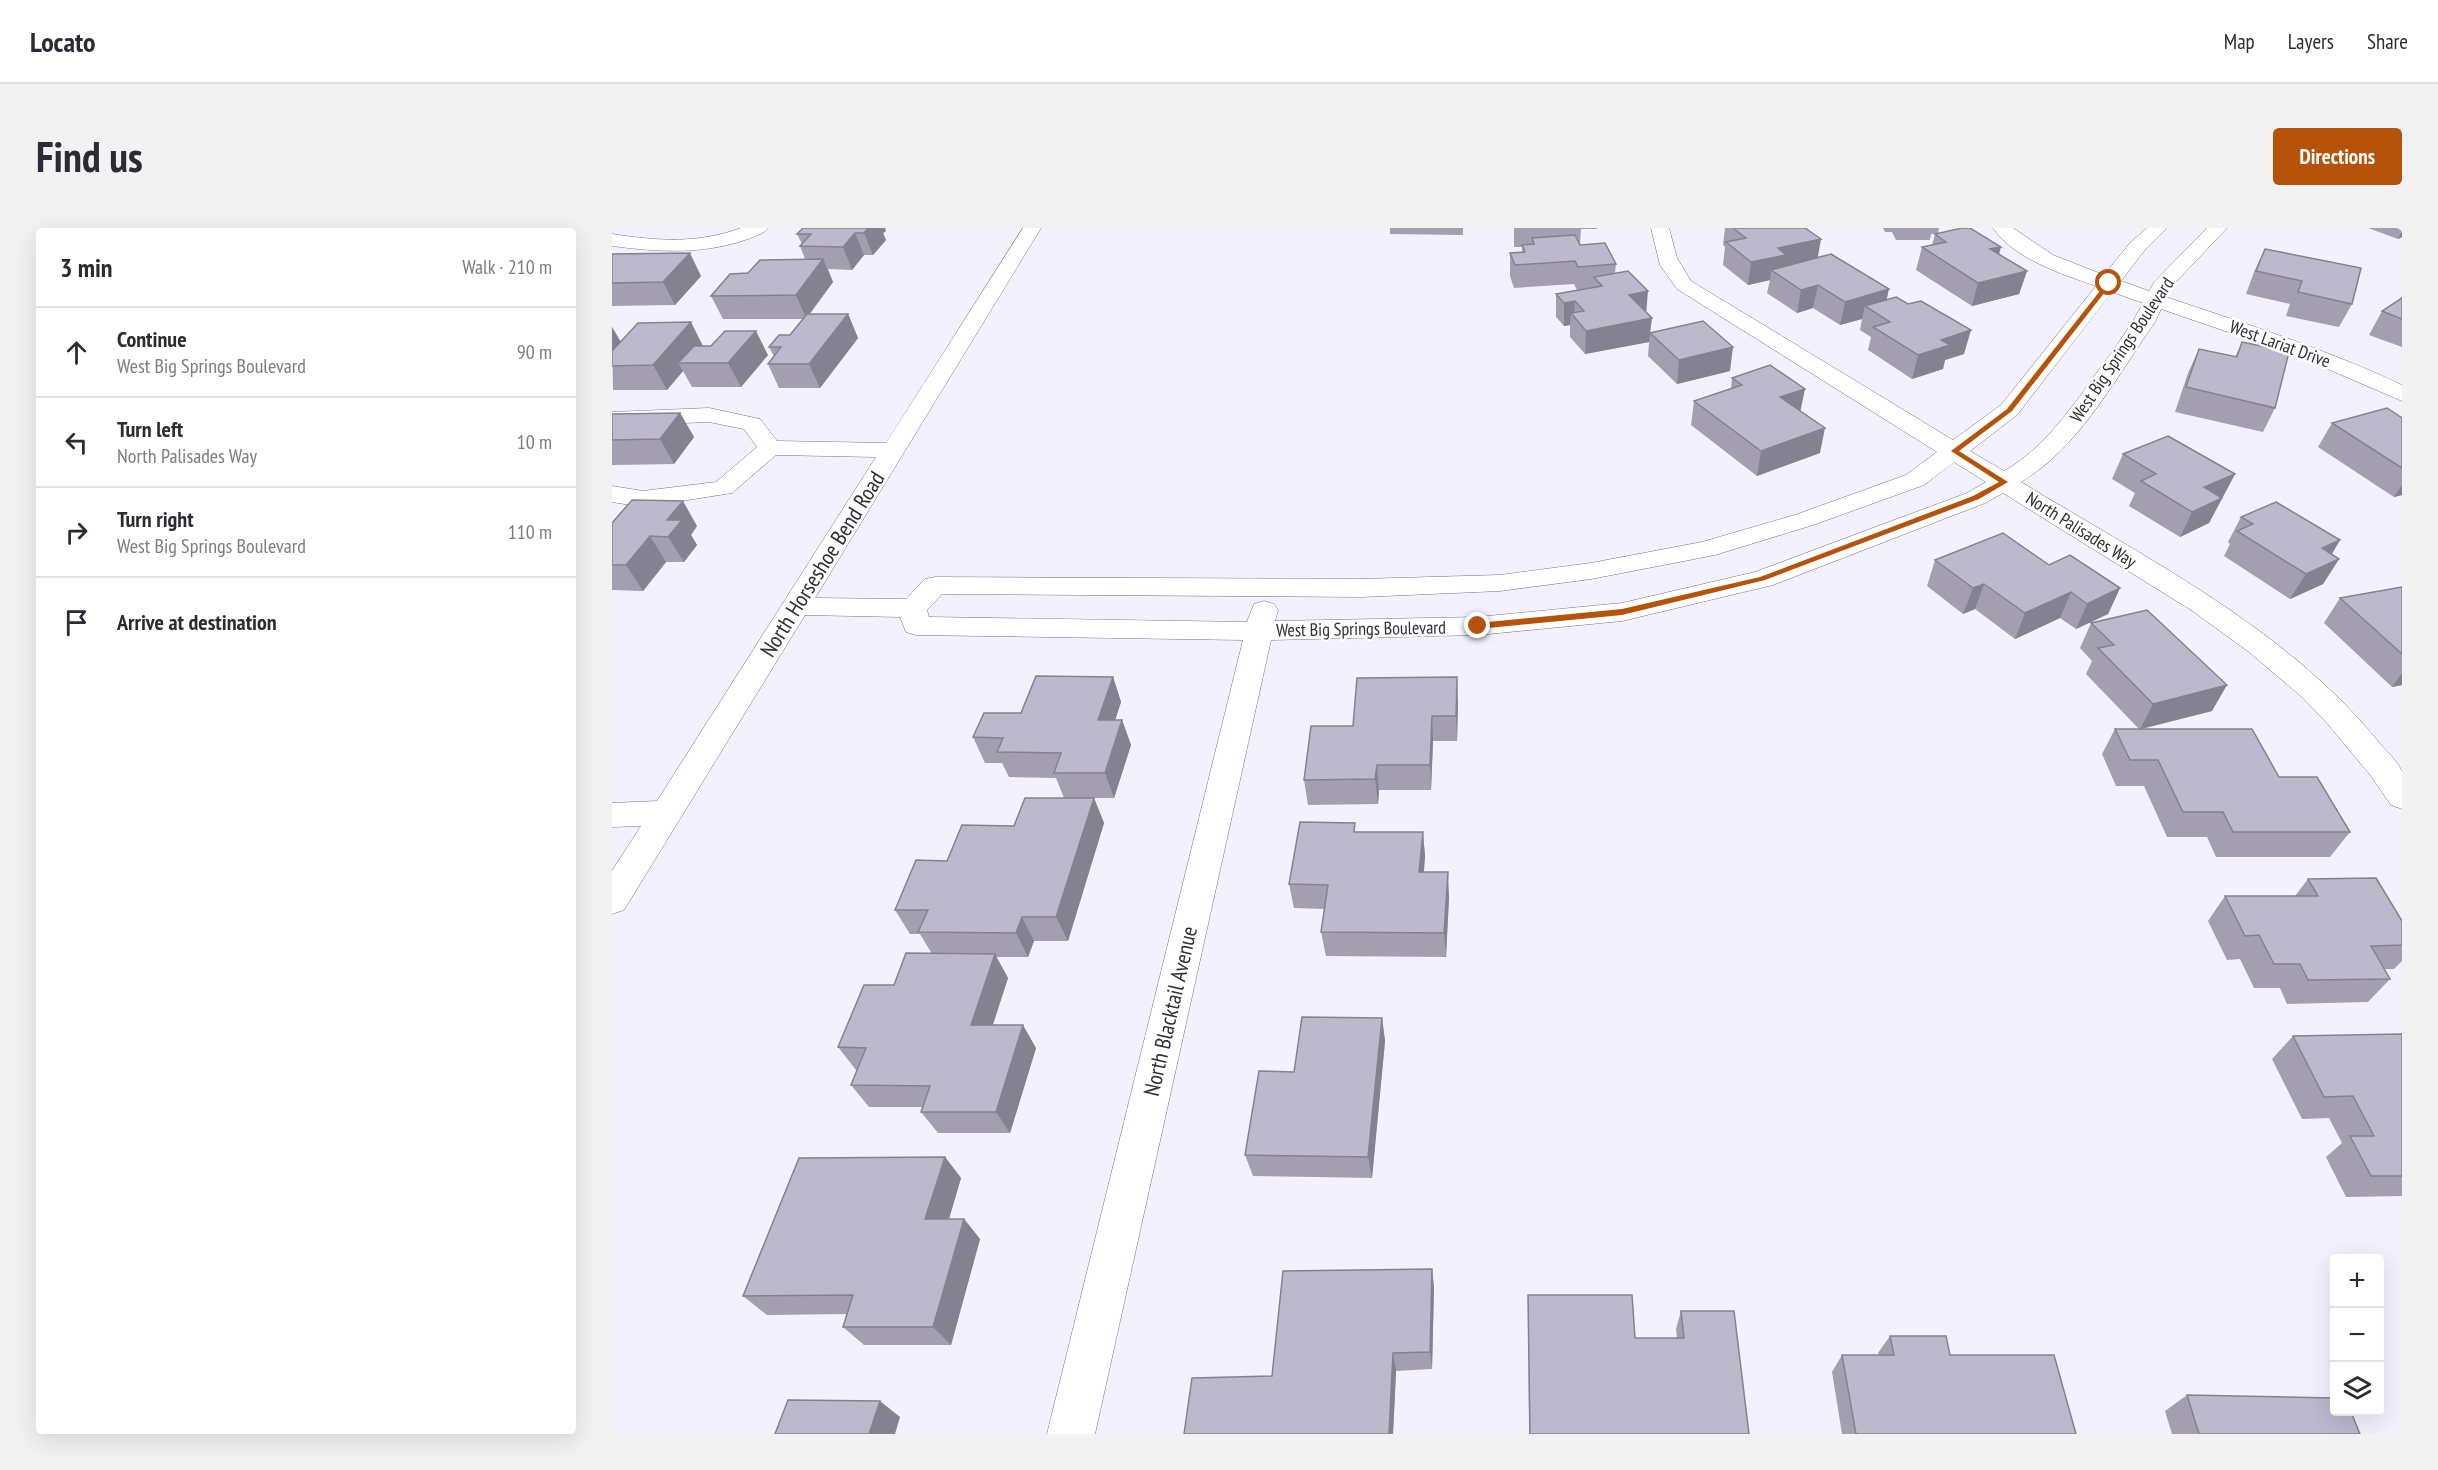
<!DOCTYPE html>
<html lang="en">
<head>
<meta charset="utf-8">
<style>
  body { margin:0; font-family:"PT Sans Narrow",sans-serif; background:#f2f2f3; color:#2b2b33 }
  .controls { position:absolute; right:18px; bottom:18px; display:grid; overflow:hidden; border-radius:6px; box-shadow:0 6px 24px #0002 }
  .controls button { width:54px; height:54px; display:grid; place-items:center; padding:0; border:0; border-bottom:2px solid #e1e1e2; background:#fff; color:#2b2b33; font:30px sans-serif }
  .stop { position:absolute; width:18px; height:18px; margin:-14px; border:4px solid #b45309; border-radius:50%; background:#fff }
  .stop.end { background:#b45309; border-color:#fff; box-shadow:0 2px 6px #0008 }
  .list { margin:0; padding:0; list-style:none }
  h2 { display:flex; justify-content:space-between; align-items:center; height:78px; margin:0; padding:0 24px; font-size:26px }
  h2 small { font-size:20px; font-weight:400; color:#7c7c81 }
  .list li { display:grid; grid-template-columns:39px 1fr auto; gap:18px; align-items:center; box-sizing:border-box; height:90px; padding:0 24px; border-top:2px solid #e1e1e2 }
  .list b { display:block; font-size:22px; white-space:nowrap }
  .list p { margin:0; font-size:20px; white-space:nowrap; color:#7c7c81 }
  .list em { font-size:20px; font-style:normal; color:#7c7c81 }
  .icon { flex:none; width:33px; height:33px; fill:none; stroke:currentColor; stroke-width:2; stroke-linecap:round; stroke-linejoin:round }
  .map { position:relative; flex:none; width:1790px; height:1206px; overflow:hidden; border-radius:6px }
  header { display:flex; align-items:center; gap:36px; box-sizing:border-box; height:84px; padding:0 30px; background:#fff; border-bottom:2px solid #e1e1e2 }
  header strong { font-size:28px }
  nav { display:flex; gap:33px; margin-inline-start:auto; font-size:21px }
  .intro { display:flex; align-items:center; justify-content:space-between; box-sizing:border-box; height:144px; padding:0 36px }
  h1 { margin:0; font-size:42px }
  .button { padding:15px 27px; border-radius:6px; background:#b45309; color:#fff; font-size:21px; font-weight:700 }
  main { display:flex; gap:36px; padding:0 36px }
  aside { flex:1; background:#fff; border-radius:6px; box-shadow:0 6px 24px #0002 }
  .map>svg:first-child { display:block }
  .lines { fill:none; stroke-linecap:round; stroke-linejoin:round }
  .minor-casing { stroke:#777385; stroke-width:1 }
  .minor { fill:#fff; fill-rule:evenodd }
  .wall { fill:#a39fb0 }
  .shaded-wall { fill:#848290 }
  .building { fill:#bdb9cd; stroke:#848290; stroke-width:1.5 }
  .route { fill:#b45309 }
  .labels { text-anchor:middle; stroke-width:5; stroke-linejoin:round; paint-order:stroke }
  .far-street-label { font-size:18px; fill:#2f2d35; stroke:#fff }
  .street-label { font-size:22px; fill:#2f2d35; stroke:#fff }
</style>
</head>
<body>
<header>
<strong>Locato</strong>
<nav><a>Map</a><a>Layers</a><a>Share</a></nav>
</header>
<div class="intro"><h1>Find us</h1><a class="button">Directions</a></div>
<main>
<aside>
<h2>3 min<small>Walk · 210 m</small></h2>
<ul class="list">
<li><svg class="icon" aria-label="ahead" viewBox="0 0 24 24"><path d="M12 20V5M6 11l6-6 6 6"/></svg><div><b>Continue</b><p>West Big Springs Boulevard</p></div><em>90 m</em></li>
<li><svg class="icon" aria-label="left" viewBox="0 0 24 24"><path d="M17 20v-9H6M10 6l-5 5 5 5"/></svg><div><b>Turn left</b><p>North Palisades Way</p></div><em>10 m</em></li>
<li><svg class="icon" aria-label="right" viewBox="0 0 24 24"><path d="M7 20v-9h11M14 6l5 5-5 5"/></svg><div><b>Turn right</b><p>West Big Springs Boulevard</p></div><em>110 m</em></li>
<li><svg class="icon" aria-label="arrive" viewBox="0 0 24 24"><path d="M6 21V4h12l-3 4 3 4H6"/></svg><div><b>Arrive at destination</b></div></li>
</ul>
</aside>
<div class="map">
<svg width="1790" height="1206" viewBox="0 0 1790 1206">
  <rect width="100%" height="100%" fill="#f3f1fe"/>
  <g class="lines">
    <g class="minor-casing">
      <g id="minor">
        <path d="M129,0H156C152,6 143,8 136,11C90,27 47,24 0,18V6C45,13 86,16 129,0Z"/>
        <path d="M411,0H429L203,370L294,371L313,351L323,349L749,351L888,347L979,335L1090,314L1183,287L1294,247L1325,224L1065,61L1048,37L1039,0H1057L1065,30L1079,53L1341,212L1389,177L1484,58C1450,46 1402,31 1381,0H1401L1441,27L1492,47L1518,15L1535,0H1555L1532,23L1509,53L1537,63L1543,53L1595,0H1615L1559,59L1554,69C1634,96 1714,121 1790,157V173L1683,127L1549,81L1543,94C1505,148 1467,220 1409,254C1530,328 1674,400 1765,512C1772,521 1786,533 1790,544C1790,554 1790,570 1790,581L1779,577L1759,548L1714,494L1690,469L1637,424L1579,382L1391,265L1373,275L1161,357L1010,393L866,407L659,412L483,1206H435L631,412L304,407L294,404L288,389L193,387L12,682L0,686V643L29,598L0,599V575L45,573L264,229L164,227L120,265L31,279L0,274V258L31,263L104,254L145,219L132,201L97,194L0,198V184L97,180L148,191L165,213L274,215ZM1500,64L1531,75C1519,98 1504,119 1488,140C1461,178 1433,220 1392,243L1358,223L1405,187ZM1342,234L1374,254L1355,265L1143,344L1010,375L866,389L663,393L666,382L662,376L652,373L642,376L635,394L317,389L315,382L330,366L749,369L888,363L979,351L1103,327L1201,297L1312,257Z"/>
      </g>
    </g>
    <use href="#minor" class="minor"/>
  </g>
  <g class="wall">
    <path d="M778,0H851V7L778,6Z"/>
    <path d="M902,0H985V1H969L968,17L1004,36L1003,45L1034,84L1038,104L1118,143L1065,156L1036,128L1037,114L973,126L958,109V97L952,98L944,89V66L965,62L962,56L902,60L898,48V25H910V19H902Z"/>
    <path d="M1113,0H1193L1206,29L1275,72L1352,126L1333,132L1331,141L1300,151L1256,122L1259,109L1248,102L1250,91L1228,97L1201,80L1185,85L1155,65L1158,52L1136,57L1111,37L1113,19L1111,17Z"/>
    <path d="M1271,0H1327L1326,6L1387,27L1415,43L1407,66L1360,78L1304,42L1310,19L1320,17L1323,6H1324H1319L1318,12H1284L1280,4H1273Z"/>
    <path d="M1756,0H1790V9L1786,11Z"/>
    <path d="M274,3L271,5L274,12L261,27H252L240,42L216,41L221,54L198,86H236L246,110L208,160H167L156,136L162,128L157,119L178,107L192,91H111L99,68L136,45L193,31L188,18L190,16L185,6Z"/>
    <path d="M1653,21L1740,76L1727,99L1674,88L1678,76L1634,66L1642,44Z"/>
    <path d="M0,26L89,48L63,77L0,78Z"/>
    <path d="M1790,70V119L1757,107L1770,83Z"/>
    <path d="M0,99L9,114L91,118L156,127L129,159H80L71,143L55,162H1Z"/>
    <path d="M1630,114L1663,180L1651,204L1563,184L1576,145L1587,121L1623,129Z"/>
    <path d="M1120,150L1188,183L1208,225L1145,248L1079,197L1082,173L1119,161Z"/>
    <path d="M68,185L82,209L62,236L0,237V186Z"/>
    <path d="M1790,190V267L1782,269L1706,219L1720,195Z"/>
    <path d="M1511,226L1623,246L1597,295L1568,309L1517,278L1523,265L1500,251Z"/>
    <path d="M1629,289L1728,312L1720,326L1727,331L1711,356L1678,371L1612,328L1618,316L1616,314Z"/>
    <path d="M0,295L85,298L79,307L85,317L72,334H54L31,363L0,362Z"/>
    <path d="M1323,332L1437,337L1508,360L1496,386L1464,401L1448,390L1403,411L1363,381L1351,386L1315,358Z"/>
    <path d="M1790,359V457L1780,459L1712,395L1728,370Z"/>
    <path d="M1479,395L1600,483L1530,501L1667,549L1738,604L1718,629H1604L1595,609H1555L1532,558H1504L1490,526L1503,501H1527L1474,446L1480,433L1468,420Z"/>
    <path d="M501,449L509,474L503,492H510L519,517L502,570H452L444,550L397,549L390,535H373L361,509L409,485Z"/>
    <path d="M846,475L845,513H821L819,562H767L766,576L696,577L692,552L741,498Z"/>
    <path d="M482,570L492,595L456,713H422L416,729H384L396,750L381,797L424,820L398,905H326L309,884L311,879H257L239,857L245,842H244L226,819L282,757L320,726L308,706H298L283,682L335,633Z"/>
    <path d="M744,604H811L813,629L811,644L837,669L834,729L714,728L709,704L712,681L682,680L677,656Z"/>
    <path d="M1696,651L1790,693V733L1782,741H1773L1778,751L1756,774L1675,776L1668,760H1642L1628,731L1615,732L1596,693L1613,668H1683Z"/>
    <path d="M770,790L773,813L760,950L641,948L633,927L682,844Z"/>
    <path d="M1790,806V968L1734,969L1714,929L1730,915L1717,890L1690,891L1660,831L1681,808Z"/>
    <path d="M333,929L349,950L337,991H352L368,1011L339,1117H252L231,1099L235,1086L155,1087L131,1068Z"/>
    <path d="M820,1041L822,1060L820,1141L784,1143L781,1206H572L660,1148Z"/>
    <path d="M916,1067L1023,1110H1065L1064,1101L1069,1083L1137,1206H917Z"/>
    <path d="M1278,1108L1338,1127L1464,1206H1230L1220,1144L1230,1127H1267L1266,1125Z"/>
    <path d="M1575,1167L1748,1206H1560L1553,1183Z"/>
  </g>
  <g class="shaded-wall">
    <path d="M256,0H273L274,3L271,5L274,12L261,27L252,5Z"/>
    <path d="M1790,3V9L1786,11Z"/>
    <path d="M243,5L252,27L240,42L231,19Z"/>
    <path d="M1209,11L1205,34L1159,42L1158,52L1136,57L1139,34L1166,20Z"/>
    <path d="M1389,19L1383,41L1378,21Z"/>
    <path d="M78,25L89,48L63,77L51,54Z"/>
    <path d="M211,31L221,54L194,90L184,67Z"/>
    <path d="M1415,43L1407,66L1360,78L1366,55Z"/>
    <path d="M1206,57L1201,80L1185,85L1189,62Z"/>
    <path d="M1277,61L1272,84L1253,78L1250,91L1228,97L1233,74Z"/>
    <path d="M1036,63L1034,87L1017,67Z"/>
    <path d="M963,73L962,89L959,85L958,97L952,98V75Z"/>
    <path d="M236,86L246,110L208,160L197,136Z"/>
    <path d="M1040,90L1037,114L973,126L974,103Z"/>
    <path d="M79,94L91,118L66,135L71,143L55,162L41,137Z"/>
    <path d="M0,99L9,115L0,124Z"/>
    <path d="M1359,102L1352,126L1333,132L1331,141L1300,151L1306,127L1329,112Z"/>
    <path d="M144,103L156,127L129,159L116,135Z"/>
    <path d="M1121,119L1118,143L1065,156L1067,132Z"/>
    <path d="M1193,161L1188,185L1168,169Z"/>
    <path d="M68,185L82,209L62,236L48,211Z"/>
    <path d="M1213,200L1208,225L1145,248L1149,223Z"/>
    <path d="M1623,246L1597,295L1568,309L1592,259Z"/>
    <path d="M1790,257V267L1782,269Z"/>
    <path d="M71,273L85,298L79,307L85,317L72,334L56,309L55,292Z"/>
    <path d="M38,308L54,334L31,363L14,337Z"/>
    <path d="M1728,312L1713,337L1727,331L1711,356L1678,371L1710,320Z"/>
    <path d="M1372,356L1363,381L1351,386L1361,360Z"/>
    <path d="M1508,360L1496,386L1464,401L1475,376Z"/>
    <path d="M1459,364L1448,390L1403,411L1413,385Z"/>
    <path d="M1790,445V457L1780,459Z"/>
    <path d="M501,449L509,474L495,517L486,492Z"/>
    <path d="M845,449L846,475L845,513L844,488Z"/>
    <path d="M1615,457L1600,483L1528,501L1541,476Z"/>
    <path d="M820,488L821,513L819,562L818,537Z"/>
    <path d="M510,492L519,517L502,570L493,545Z"/>
    <path d="M765,537L767,562L766,576L763,551Z"/>
    <path d="M482,570L492,595L456,713L444,689Z"/>
    <path d="M811,604L813,629L810,669L807,644Z"/>
    <path d="M836,644L837,669L834,729L832,705Z"/>
    <path d="M410,689L422,713L416,729L404,705Z"/>
    <path d="M383,726L396,750L373,820L359,797Z"/>
    <path d="M770,790L773,813L760,950L756,929Z"/>
    <path d="M411,797L424,820L398,905L384,884Z"/>
    <path d="M333,929L349,950L331,1011L313,991Z"/>
    <path d="M352,991L368,1011L339,1117L321,1099Z"/>
    <path d="M820,1041L822,1060L820,1141L818,1124Z"/>
    <path d="M781,1125L784,1143L781,1206H777Z"/>
    <path d="M268,1173L288,1189L283,1206H257Z"/>
  </g>
  <g class="building">
    <path d="M191,0H256L252,5H243L231,19L188,18L199,6H185Z"/>
    <path d="M1121,0H1193L1209,11L1166,20L1174,27L1139,34L1114,14L1134,10Z"/>
    <path d="M1350,0H1358L1389,19L1378,21L1415,43L1366,55L1310,19L1334,14L1323,6Z"/>
    <path d="M963,7L968,17L993,15L1004,36L966,39L963,33L903,37L898,25L913,24L910,17L922,16L920,10Z"/>
    <path d="M1653,21L1749,40L1740,76L1686,64L1690,53L1644,43Z"/>
    <path d="M78,25L51,54L0,55V26Z"/>
    <path d="M1219,26L1277,61L1233,74L1206,57L1189,62L1159,42Z"/>
    <path d="M211,31L184,67L99,68L118,46L136,45L148,32Z"/>
    <path d="M1016,43L1036,63L1017,67L1040,90L974,103L959,85L972,83L963,73L952,75L944,66L990,58L982,49Z"/>
    <path d="M1284,69L1296,76L1309,73L1359,102L1329,112L1338,117L1306,127L1261,99L1278,94L1253,78Z"/>
    <path d="M1790,70V91L1770,83Z"/>
    <path d="M195,86H236L197,136H156L169,119H157L167,107H178Z"/>
    <path d="M1091,93L1121,119L1067,132L1038,105Z"/>
    <path d="M79,94L41,137L0,138V123L26,95Z"/>
    <path d="M113,103H144L116,135H66L82,118H99Z"/>
    <path d="M1630,114L1677,124L1663,180L1574,159L1587,121L1625,129Z"/>
    <path d="M1158,137L1193,161L1168,169L1213,200L1149,223L1082,173L1130,157L1120,150Z"/>
    <path d="M1775,180L1790,190V240L1720,195Z"/>
    <path d="M68,185L48,211L0,212V186Z"/>
    <path d="M1556,208L1623,246L1592,259L1610,270L1580,284L1529,253L1544,246L1511,226Z"/>
    <path d="M20,272L71,273L55,292H70L56,309L38,308L14,337H0V295Z"/>
    <path d="M1664,274L1728,312L1710,320L1727,331L1694,346L1625,303L1641,296L1629,289Z"/>
    <path d="M1391,305L1437,337L1458,327L1508,360L1475,376L1459,364L1413,385L1372,356L1361,360L1323,332Z"/>
    <path d="M1790,359V426L1728,370Z"/>
    <path d="M1535,382L1615,457L1541,476L1486,420L1502,417L1479,395Z"/>
    <path d="M424,448L501,449L486,492H510L493,545H442L449,525L385,524L391,510L361,509L372,485H409Z"/>
    <path d="M845,449L844,488H820L818,537H765L763,551L692,552L699,498H741L745,450Z"/>
    <path d="M1503,501H1640L1667,549H1705L1738,604H1621L1611,584H1571L1546,532H1518Z"/>
    <path d="M413,570H482L444,689H410L404,705L306,704L316,682H283L304,632L335,633L350,597L402,598Z"/>
    <path d="M688,594L743,595L742,604H811L807,644H836L832,705L709,704L716,657L677,656Z"/>
    <path d="M1764,650L1790,693V717L1759,718L1778,751L1696,752L1688,736H1662L1647,707L1633,708L1613,668H1706L1696,651Z"/>
    <path d="M294,725L383,726L359,797H411L384,884H309L318,858L239,857L254,820L226,819L252,757H282Z"/>
    <path d="M690,789L770,790L756,929L633,927L647,843L682,844Z"/>
    <path d="M1790,806V948H1759L1738,908H1762L1741,868L1712,869L1681,808Z"/>
    <path d="M333,929L313,991H352L321,1099H231L241,1067L131,1068L187,930Z"/>
    <path d="M820,1041L818,1124L781,1125L777,1206H572L580,1150L660,1148L671,1043Z"/>
    <path d="M916,1067H1020L1023,1110H1072L1069,1083H1122L1137,1206H918Z"/>
    <path d="M1278,1108H1334L1338,1127H1442L1464,1206H1244L1230,1127H1282Z"/>
    <path d="M1575,1167L1722,1170V1184H1739L1748,1206H1587Z"/>
    <path d="M176,1172L268,1173L257,1206H163Z"/>
  </g>
  <path class="route" d="M1495,54L1500,55L1400,183L1347,223L1396,254L1367,271L1153,352L1010,387L866,401L862,398L866,395L1010,381L1148,349L1361,268L1387,254L1339,223L1395,181Z"/>
  <g class="labels">
    <g class="far-street-label">
      <text transform="translate(1668 116) rotate(20)" y="6">West Lariat Drive</text>
      <text transform="translate(1510 122) rotate(-56)" y="6">West Big Springs Boulevard</text>
      <text transform="translate(1469 302) rotate(32)" y="6">North Palisades Way</text>
      <text transform="translate(749 401) rotate(-1)" y="6">West Big Springs Boulevard</text>
    </g>
    <g class="street-label">
      <text transform="translate(210 336) rotate(-58)" y="8">North Horseshoe Bend Road</text>
      <text transform="translate(558 783) rotate(-77)" y="8">North Blacktail Avenue</text>
    </g>
  </g>
</svg>
<div class="controls">
<button>+</button>
<button>−</button>
<button><svg class="icon" aria-label="layers" viewBox="0 0 24 24"><path d="M12 4l9 5-9 5-9-5zM3 14l9 5 9-5"/></svg></button>
</div>
<div class="stop" style="left:1497px;top:55px"></div>
<div class="stop end" style="left:866px;top:398px"></div>
</div>
</main>
</body>
</html>
